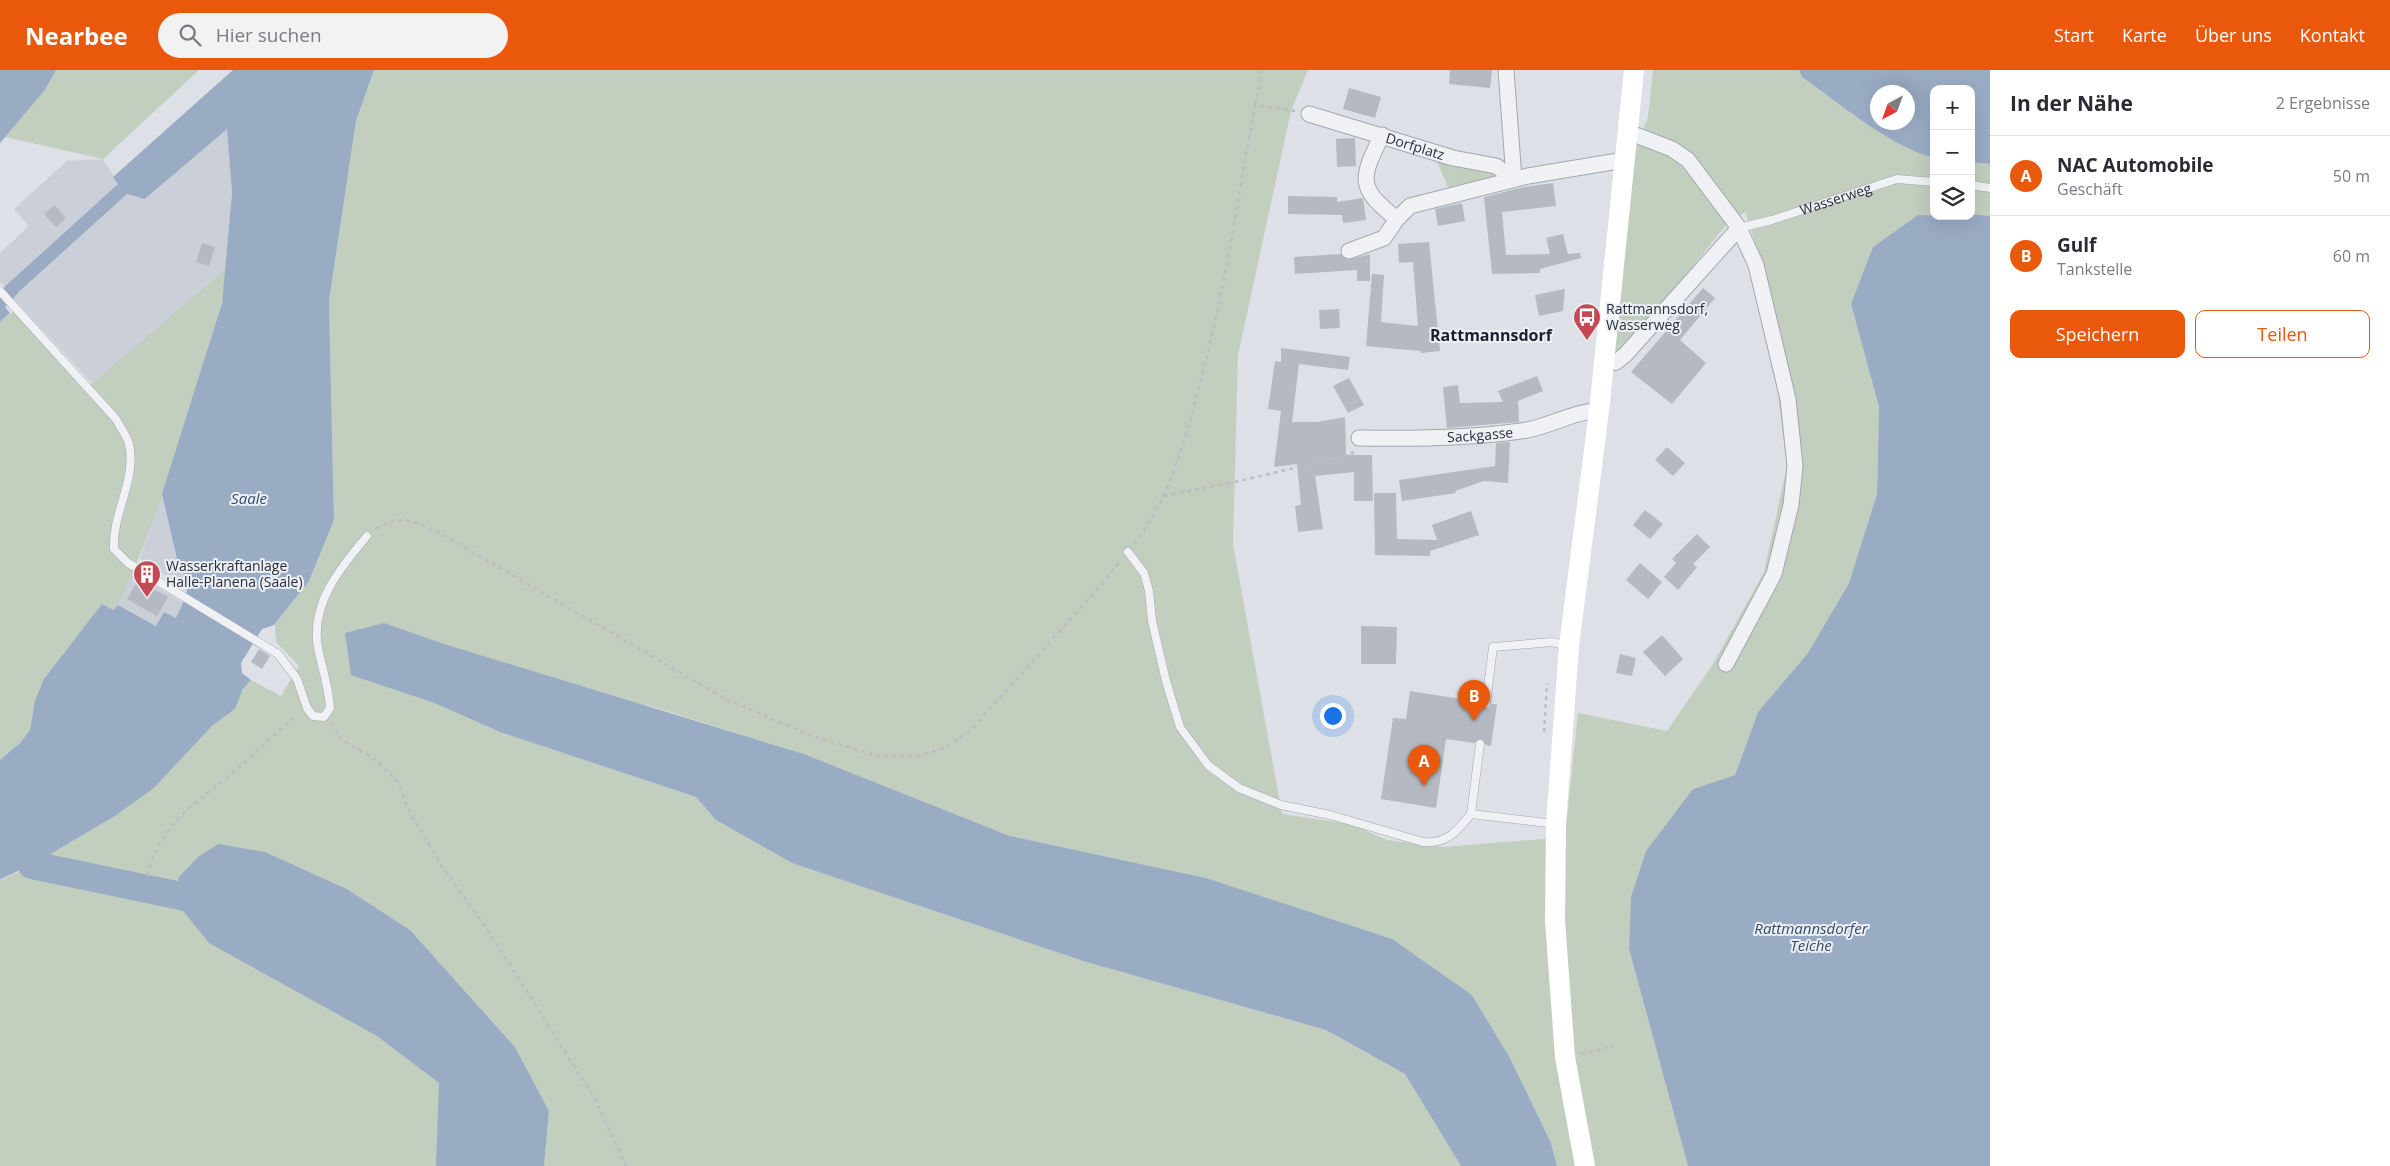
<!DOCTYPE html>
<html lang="de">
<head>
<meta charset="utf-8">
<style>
  body { margin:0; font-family:"Open Sans",sans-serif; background:#f2f2f3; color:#2b2b33 }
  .controls { position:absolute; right:15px; top:15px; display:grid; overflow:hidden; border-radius:10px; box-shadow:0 5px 20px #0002 }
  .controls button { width:45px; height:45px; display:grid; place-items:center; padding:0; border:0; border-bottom:1px solid #e1e1e2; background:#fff; color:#2b2b33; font:25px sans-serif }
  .compass { position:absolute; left:1870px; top:15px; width:45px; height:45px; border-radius:50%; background:#fff; box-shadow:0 5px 20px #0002; rotate:221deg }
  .you { position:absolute; left:1332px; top:645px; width:18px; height:18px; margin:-12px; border:4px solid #fff; border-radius:50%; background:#1a73e8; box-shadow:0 0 0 8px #1a73e833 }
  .badge { display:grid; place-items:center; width:32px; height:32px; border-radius:50%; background:#ea580c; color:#fff; font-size:16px; font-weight:700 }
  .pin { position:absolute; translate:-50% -41px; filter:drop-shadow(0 1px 2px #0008) }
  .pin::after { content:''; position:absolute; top:26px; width:18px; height:15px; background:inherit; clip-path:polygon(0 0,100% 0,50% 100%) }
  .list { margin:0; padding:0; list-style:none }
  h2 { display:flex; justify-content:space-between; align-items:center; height:65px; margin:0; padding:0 20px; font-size:21px }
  h2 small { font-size:16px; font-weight:400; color:#7c7c81 }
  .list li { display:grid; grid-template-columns:32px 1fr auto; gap:15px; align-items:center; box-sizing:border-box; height:80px; padding:0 20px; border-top:1px solid #e1e1e2 }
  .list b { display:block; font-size:19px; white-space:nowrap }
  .list p { margin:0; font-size:16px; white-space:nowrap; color:#7c7c81 }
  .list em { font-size:16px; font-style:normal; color:#7c7c81 }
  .actions { display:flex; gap:10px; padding:15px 20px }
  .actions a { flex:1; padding:11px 0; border:1px solid #ea580c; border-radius:10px; text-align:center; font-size:18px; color:#ea580c }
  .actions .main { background:#ea580c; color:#fff }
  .icon { flex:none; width:28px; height:28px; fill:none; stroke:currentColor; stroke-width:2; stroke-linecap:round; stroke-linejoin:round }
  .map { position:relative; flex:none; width:1990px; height:1096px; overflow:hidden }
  header { display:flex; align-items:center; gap:30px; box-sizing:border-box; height:70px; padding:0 25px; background:#ea580c; color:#fff }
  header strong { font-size:24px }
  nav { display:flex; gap:28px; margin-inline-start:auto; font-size:18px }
  .search { width:350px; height:45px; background:#f2f2f3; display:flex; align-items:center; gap:12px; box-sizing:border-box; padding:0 18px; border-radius:28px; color:#7c7c81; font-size:19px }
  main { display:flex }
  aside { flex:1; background:#fff }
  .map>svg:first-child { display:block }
  .built { fill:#cbcfd7 }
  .green { fill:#c2cfbf }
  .water { fill:#9aacc4; fill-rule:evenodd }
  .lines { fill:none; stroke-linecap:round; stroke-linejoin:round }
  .river { stroke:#9aacc4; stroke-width:28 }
  .building { fill:#b5b9c2 }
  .lane-casing { stroke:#a3a7af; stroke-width:9 }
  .street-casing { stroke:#a3a7af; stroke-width:17 }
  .path { stroke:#bbbec4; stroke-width:2.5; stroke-dasharray:4 4; stroke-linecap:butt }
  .lane { stroke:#eff1f4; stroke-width:8 }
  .street { stroke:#eff1f4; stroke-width:15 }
  .secondary { stroke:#fff; stroke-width:20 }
  .labels { text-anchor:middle; stroke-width:4; stroke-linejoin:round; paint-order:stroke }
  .street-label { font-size:14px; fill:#282e3b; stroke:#eceff4 }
  .poi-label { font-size:14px; fill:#282e3b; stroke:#eceff4; text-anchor:start }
  .water-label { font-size:15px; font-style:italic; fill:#354b6c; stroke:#eceff4 }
  .quarter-label { font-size:16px; font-weight:bold; fill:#1a1f2c; stroke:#eceff4 }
</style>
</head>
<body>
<header>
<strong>Nearbee</strong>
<div class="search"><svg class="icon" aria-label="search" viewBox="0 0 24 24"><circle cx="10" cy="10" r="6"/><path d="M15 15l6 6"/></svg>Hier suchen</div>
<nav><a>Start</a><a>Karte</a><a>Über uns</a><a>Kontakt</a></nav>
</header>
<main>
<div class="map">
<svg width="1990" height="1096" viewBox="0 0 1990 1096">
  <rect width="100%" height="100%" fill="#dde0e6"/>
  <g class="built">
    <path d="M227,58L232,123L225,203L92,313L13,228L128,123L146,129Z"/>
    <path d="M103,89L119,114L5,217L0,212V183L29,156L14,139L67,91Z"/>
    <path d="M162,425L179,498L186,505L188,520L140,489Z"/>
    <path d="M132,501L183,533L176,548L157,556L118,535Z"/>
  </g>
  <g class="green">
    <path d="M56,0H199L103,89L5,67L45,20Z"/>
    <path d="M374,0H1308L1291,41L1238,285L1233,474L1282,744L1351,754L1387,770L1444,777L1565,767L1578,643L1667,661L1713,594L1764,502L1787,396L1761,190L1745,142L1726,155L1642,259L1618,283L1612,282L1616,272L1634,83L1648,47L1653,0H1799L1802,7C1833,29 1898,82 1934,87V145H1918L1851,234L1879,337L1877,424L1849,513L1808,583L1758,642L1735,705L1693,719L1631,827L1629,879L1688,1096H1557L1551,1073L1510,988L1472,925L1206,808L1010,766L804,684L647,635L432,632L500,662L696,727L716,750L792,793L1083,891L1326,960L1405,1004L1461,1096H544L549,1041L515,977L410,860L347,819L265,782L447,1005L437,1096H0V809L22,801L36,805L32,795L115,746L154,718L212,656L235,639L243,619L251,610L281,626L299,596L276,572L275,554L309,511L334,450L329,231L356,51Z"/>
    <path d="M1434,84L1498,101L1499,108L1449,120Z"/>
    <path d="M1971,92L1990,94V146L1971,144Z"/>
    <path d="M226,199L222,231C191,334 164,438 118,535L114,540L102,534L35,630L30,660L20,673L0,690V252L15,240L50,271L90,315Z"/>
  </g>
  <g class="water">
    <path d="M0,0H56L45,20L0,73Z"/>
    <path d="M233,0H374L356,51L329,231L334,450L309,511L274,555L262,559L241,593L242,603L251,610L243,619L235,639L212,656L154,718L115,746L32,795L0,809V690L20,673L30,660L35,630L44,609L102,534L114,540L118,535L156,556L164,542L176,548C184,530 195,514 179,498L162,424L222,233L232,123L227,59L145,129L127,124L20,221L5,237L10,243L0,252V221L118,114L113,107Z"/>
    <path d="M1799,0H1990V94L1971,92V19H1934V87C1898,82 1833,29 1802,7ZM1878,22H1908V52H1878Z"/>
    <path d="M1971,144L1990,146V1096H1688L1629,879L1631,827L1646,781L1693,719L1735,705L1758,642L1808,583L1849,513L1877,424L1879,337L1851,234L1873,177L1918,145L1971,146Z"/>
    <path d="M384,553L444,574L804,684L1010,766L1206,808L1392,869L1472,925L1510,988L1551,1073L1557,1096H1461L1405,1004L1326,960L1083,891L792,793L716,750L696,727L500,662L432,632L351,605L345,563Z"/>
    <path d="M219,774L265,782L347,819L410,860L515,977L549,1041L544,1096H436L439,1013L377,966L209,873L184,842L178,808L199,786Z"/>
  </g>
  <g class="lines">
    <path class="river" d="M32,795L181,826L217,836"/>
  </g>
  <g class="building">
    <path d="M1450,0H1492L1490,18L1449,14Z"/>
    <path d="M1349,18L1381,27L1375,48L1343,39Z"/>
    <path d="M1355,68L1356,96L1337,97L1336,69Z"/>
    <path d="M1553,113L1556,136L1502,142L1506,185L1550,184L1546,168L1563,164L1568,184L1580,183L1581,188L1540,199V203L1492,204L1484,127L1524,117Z"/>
    <path d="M1288,126L1337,127V132L1363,128L1366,150L1343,153L1342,145L1288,144Z"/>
    <path d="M1462,133L1465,151L1438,156L1435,139Z"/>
    <path d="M54,135L66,148L56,157L44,144Z"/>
    <path d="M1429,172L1440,281L1421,283L1420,281L1366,276L1372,204L1384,205L1381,252L1418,256L1413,192L1399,193L1398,174Z"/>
    <path d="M202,173L215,177L209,196L196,192Z"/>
    <path d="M1340,184L1348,190L1370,184V211H1357V200L1295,204L1294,187Z"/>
    <path d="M1703,218L1715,228L1680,270L1706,293L1672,334L1631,302Z"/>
    <path d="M1565,219L1563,241L1539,246L1535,225Z"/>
    <path d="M1339,239L1340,258L1320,259L1319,240Z"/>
    <path d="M1281,278L1350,287L1348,300L1299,294L1292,352H1317L1345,347L1346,385H1372L1373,431H1354V402L1315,406L1323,459L1298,462L1295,436L1301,435L1297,394L1274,397L1281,341L1268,339L1275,291L1281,292Z"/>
    <path d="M1537,306L1543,321L1518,331L1519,352L1447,358L1443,317L1458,315L1460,333L1503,332L1498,321Z"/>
    <path d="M1349,308L1364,335L1348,343L1333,316Z"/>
    <path d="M1510,372L1508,413L1484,411L1455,421L1456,423L1402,431L1399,410L1495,396L1496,373Z"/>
    <path d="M1667,377L1685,393L1673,406L1655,390Z"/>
    <path d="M1374,423H1396L1397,469L1437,470L1432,455L1471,441L1479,465L1430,481V486L1375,485Z"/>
    <path d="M1645,440L1663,454L1650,469L1633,455Z"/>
    <path d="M1697,464L1710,477L1693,494L1697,497L1678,520L1664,507L1676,493L1672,489Z"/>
    <path d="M1640,493L1662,512L1648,529L1626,510Z"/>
    <path d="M138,510L168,527L157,546L127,529Z"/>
    <path d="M1361,556L1397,557L1396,594H1361Z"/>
    <path d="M1662,565L1683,589L1665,606L1643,582Z"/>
    <path d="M259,579L270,586L262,599L251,592Z"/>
    <path d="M1620,584L1636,588L1632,606L1616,603Z"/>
    <path d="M1410,621L1480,632L1485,638H1489L1492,634H1497L1491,676L1486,675L1481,669L1474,673L1446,669L1436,738L1381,729L1393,648L1406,649Z"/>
  </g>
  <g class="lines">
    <g class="lane-casing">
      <g id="lane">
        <path d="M1971,115L1990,118"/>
        <path id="s1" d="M1739,158L1772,150L1897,109L1934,112"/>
        <path d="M0,221L116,349C120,357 127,366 129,374C137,410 112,443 114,479L128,493L278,584L297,609L307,638L313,646L324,647L330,638C329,618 322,598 318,578C310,534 340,498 367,466"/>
        <path d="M1128,482L1144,503L1149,521L1152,551L1166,611L1180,657L1208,695L1239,718L1281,735L1330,745L1423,772C1448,774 1457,761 1471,744"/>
        <path d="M1486,633L1493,577L1552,572L1569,576"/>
        <path d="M1471,744L1556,754"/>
        <path d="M1471,744L1480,674"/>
      </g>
    </g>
    <g class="street-casing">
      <g id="street">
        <path d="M1506,0L1514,109"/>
        <path id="s2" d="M1309,44L1453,88L1496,96L1514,109"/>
        <path d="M1628,62L1672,79L1688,90L1739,158L1756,195L1788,329L1795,396L1791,435L1774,504L1726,594"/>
        <path d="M1382,65C1361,108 1356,117 1397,149"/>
        <path d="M1349,181L1384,168L1397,149L1410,136L1528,106L1624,90"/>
        <path d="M1604,294L1616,292L1625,285L1739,158"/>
        <path id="s3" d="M1359,368C1410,369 1470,368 1521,361C1548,358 1572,341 1599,341"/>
      </g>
    </g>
    <g class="path">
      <path d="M1255,35L1262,0"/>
      <path d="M1164,426L1244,410L1352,384L1353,381"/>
      <path d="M376,459C403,441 419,454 445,466L724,628L809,665L877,686H918L944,678L970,661L1100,516L1121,490"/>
      <path d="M1134,474C1169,430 1185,371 1199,317C1224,224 1238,130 1255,35L1295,41"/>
      <path d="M332,652L341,669L376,690L398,712L407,737L443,798L487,859L595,1029L626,1096"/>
      <path d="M1544,662L1547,613"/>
      <path d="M147,806C163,750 190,739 231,704C254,685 274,664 298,645"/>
      <path d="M1581,984L1614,976"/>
    </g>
    <use href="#lane" class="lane"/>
    <use href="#street" class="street"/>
    <path class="secondary" d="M1585,1096L1565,987L1555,851L1556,754L1569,576L1599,341L1634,0"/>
  </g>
  <defs>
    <g id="bus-pin" transform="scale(1.4375)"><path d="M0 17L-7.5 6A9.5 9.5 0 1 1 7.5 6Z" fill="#c44955" stroke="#eceff4"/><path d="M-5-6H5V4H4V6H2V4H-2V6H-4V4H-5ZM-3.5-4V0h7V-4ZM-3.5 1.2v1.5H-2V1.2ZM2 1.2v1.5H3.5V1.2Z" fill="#fff"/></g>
    <g id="building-pin" transform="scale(1.4375)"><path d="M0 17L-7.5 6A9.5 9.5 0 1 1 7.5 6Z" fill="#c44955" stroke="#eceff4"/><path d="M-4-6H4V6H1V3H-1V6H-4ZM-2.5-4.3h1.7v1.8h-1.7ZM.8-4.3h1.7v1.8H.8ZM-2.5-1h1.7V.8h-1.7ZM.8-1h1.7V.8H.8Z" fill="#fff"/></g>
  </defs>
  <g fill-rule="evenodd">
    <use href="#bus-pin" x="1587" y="247"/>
    <use href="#building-pin" x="147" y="504"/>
  </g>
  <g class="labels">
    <g class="street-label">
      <text dy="5" stroke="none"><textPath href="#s2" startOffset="111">Dorfplatz</textPath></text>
      <text dy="5" stroke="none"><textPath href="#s1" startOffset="101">Wasserweg</textPath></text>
      <text dy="5" stroke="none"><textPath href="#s3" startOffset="121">Sackgasse</textPath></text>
    </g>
    <g class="poi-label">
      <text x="1606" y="244">Rattmannsdorf,<tspan x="1606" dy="16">Wasserweg</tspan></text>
      <text x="166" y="501">Wasserkraftanlage<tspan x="166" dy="16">Halle-Planena (Saale)</tspan></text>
    </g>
    <g class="water-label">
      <text x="249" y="434">Saale</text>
      <text x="1811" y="864">Rattmannsdorfer<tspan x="1811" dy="17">Teiche</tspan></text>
    </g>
    <g class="quarter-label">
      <text x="1491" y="271">Rattmannsdorf</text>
    </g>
  </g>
</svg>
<div class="controls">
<button>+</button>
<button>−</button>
<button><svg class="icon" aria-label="layers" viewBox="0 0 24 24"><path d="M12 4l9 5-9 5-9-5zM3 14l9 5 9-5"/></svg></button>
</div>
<svg class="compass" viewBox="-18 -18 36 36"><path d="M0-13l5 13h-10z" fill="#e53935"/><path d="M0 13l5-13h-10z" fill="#7c7c81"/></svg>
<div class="you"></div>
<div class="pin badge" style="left:1424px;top:716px">A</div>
<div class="pin badge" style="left:1474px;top:651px">B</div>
</div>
<aside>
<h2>In der Nähe<small>2 Ergebnisse</small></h2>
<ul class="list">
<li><span class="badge">A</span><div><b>NAC Automobile</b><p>Geschäft</p></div><em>50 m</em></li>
<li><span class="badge">B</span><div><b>Gulf</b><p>Tankstelle</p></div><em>60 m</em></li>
</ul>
<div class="actions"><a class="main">Speichern</a><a>Teilen</a></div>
</aside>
</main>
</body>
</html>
